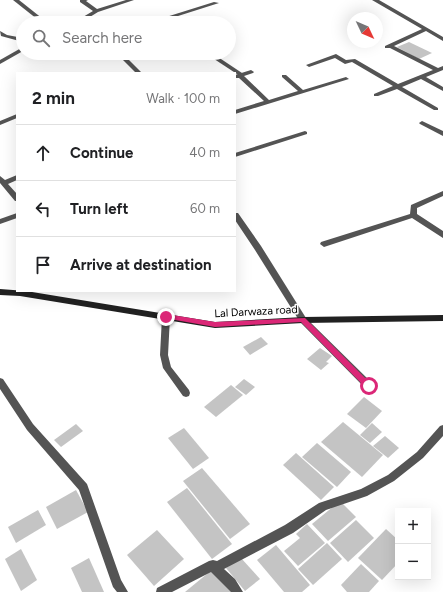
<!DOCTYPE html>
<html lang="en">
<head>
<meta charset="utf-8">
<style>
  body { margin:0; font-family:Figtree,sans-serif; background:#f6f6f6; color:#202124 }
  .controls { position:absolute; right:12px; bottom:12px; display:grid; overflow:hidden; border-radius:0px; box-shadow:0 4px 16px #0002 }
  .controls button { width:36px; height:36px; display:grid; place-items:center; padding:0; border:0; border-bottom:1px solid #e0e0e0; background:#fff; color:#202124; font:20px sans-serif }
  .compass { position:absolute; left:347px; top:12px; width:36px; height:36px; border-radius:50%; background:#fff; box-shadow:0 4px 16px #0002; rotate:134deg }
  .stop { position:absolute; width:12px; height:12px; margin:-9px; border:3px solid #db2777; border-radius:50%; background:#fff }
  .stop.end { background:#db2777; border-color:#fff; box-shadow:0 1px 4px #0008 }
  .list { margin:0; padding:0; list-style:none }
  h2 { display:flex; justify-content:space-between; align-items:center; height:52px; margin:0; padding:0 16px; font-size:17px }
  h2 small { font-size:13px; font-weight:400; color:#757577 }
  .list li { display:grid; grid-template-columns:26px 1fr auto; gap:12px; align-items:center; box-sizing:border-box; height:56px; padding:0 16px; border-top:1px solid #e0e0e0 }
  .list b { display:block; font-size:15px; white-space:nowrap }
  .list em { font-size:13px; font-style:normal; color:#757577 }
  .icon { flex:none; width:22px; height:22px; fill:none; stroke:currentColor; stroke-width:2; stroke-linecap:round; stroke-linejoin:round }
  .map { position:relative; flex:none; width:443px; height:592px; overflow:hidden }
  .search { position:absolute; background:#fff; box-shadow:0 4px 16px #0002; left:16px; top:16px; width:220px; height:44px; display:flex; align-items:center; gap:10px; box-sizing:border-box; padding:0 14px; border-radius:22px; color:#757577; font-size:15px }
  .panel { position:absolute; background:#fff; box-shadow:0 4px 16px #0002; left:16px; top:72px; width:220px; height:220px; border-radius:0px }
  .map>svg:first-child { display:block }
  .building { fill:#c4c4c4 }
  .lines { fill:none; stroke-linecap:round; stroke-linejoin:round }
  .lane { fill:#545454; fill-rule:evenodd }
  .street { fill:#545454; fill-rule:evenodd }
  .secondary { fill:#212121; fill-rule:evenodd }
  .route { fill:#db2777 }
  .labels { text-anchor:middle; stroke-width:3; stroke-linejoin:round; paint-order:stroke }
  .street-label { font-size:11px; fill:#000; stroke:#fff }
</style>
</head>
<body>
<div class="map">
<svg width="443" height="592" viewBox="0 0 443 592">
  <rect width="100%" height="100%" fill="#fff"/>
  <g class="building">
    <path d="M409,42L432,53L419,59L397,47Z"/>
    <path d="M261,337L268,344L250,355L243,347Z"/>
    <path d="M320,348L332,356L326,362L329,363L321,370L307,359Z"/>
    <path d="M244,379L255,387L246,395L235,387Z"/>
    <path d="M231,385L243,395L216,417L204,407Z"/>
    <path d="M364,397L382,411L366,428L347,414Z"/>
    <path d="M343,422L383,455L362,477L321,442Z"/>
    <path d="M372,423L382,432L370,443L360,435Z"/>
    <path d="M76,424L83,431L61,447L54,440Z"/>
    <path d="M184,428L209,458L193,469L168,438Z"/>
    <path d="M385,436L399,448L388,458L373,446Z"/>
    <path d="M317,443L351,472L337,487L302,457Z"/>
    <path d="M296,453L334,487L321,500L283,465Z"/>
    <path d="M202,468L250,524L230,539L183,481Z"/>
    <path d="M187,488L232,544L212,559L167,502Z"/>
    <path d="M76,490L88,512L57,529L46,507Z"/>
    <path d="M340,501L356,517L328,541L312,524Z"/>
    <path d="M38,510L46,525L16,543L8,527Z"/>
    <path d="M356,520L374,538L348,562L330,543Z"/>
    <path d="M307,524L325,543L298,566L284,551L300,538L296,534Z"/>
    <path d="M386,529L398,540V563L382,580L358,558Z"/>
    <path d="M157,530L184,559L154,586L127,555Z"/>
    <path d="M327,543L342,559L313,585L298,569Z"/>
    <path d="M276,545L310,585L302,592H284L257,560Z"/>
    <path d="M21,549L37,580L21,591L5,559Z"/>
    <path d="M89,558L104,592H82L71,568Z"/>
    <path d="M241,558L260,579L245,591L226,568Z"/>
    <path d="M361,564L379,581L369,592H347L341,585Z"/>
    <path d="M213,569L232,592H185Z"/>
  </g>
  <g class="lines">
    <g class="lane">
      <path d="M205,53H212L245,75L240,76Z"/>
      <path d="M305,131L307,132V134L235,157V153Z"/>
    </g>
    <g class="street">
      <path d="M13,0H19L48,23H42Z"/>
      <path d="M80,0H88L86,1L97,9L126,0H134L98,12L80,23H73L93,11L80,2Z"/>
      <path d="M372,0H379L443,37V41L426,31L394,46L438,68L443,66V70L426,77L443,87V91L421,79L402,87L438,108V110H434L397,89L378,96H374V94L393,86L352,62L345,64L335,58L309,67L306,65L336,54L346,60L355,59L398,84L433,70L390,48H385V46L422,29Z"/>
      <path d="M214,2L219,3L156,23H147Z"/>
      <path d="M0,31L7,35L23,38V42L1,36Z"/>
      <path d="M23,47V51L0,64V60Z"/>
      <path d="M116,53H122L142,73H136Z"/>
      <path d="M251,70L254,72L253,73L244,76L269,100L298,91L282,77V75H286L303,90L346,77L349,79L235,114V110L264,101L239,78H235V75Z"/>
      <path d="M17,114V118L0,125V121Z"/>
      <path d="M422,121L443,131V136L420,124L419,123Z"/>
      <path d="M17,175V180L8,184L17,194V201H15L0,183V176L5,180Z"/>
      <path d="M443,191V196L417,208V214L443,231V238L412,218L324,247L320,244L321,242L410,214L411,205Z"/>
      <path d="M17,213V218L0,224V219Z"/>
      <path d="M235,213H238L261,246L306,318L372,383L373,386L372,389L369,390L366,389L300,322L255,250L235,220Z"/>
      <path d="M166,314L169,315L170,317L168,355L171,367L189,390L190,393L189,396L186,397L183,396L163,368L160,355L162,317L163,315Z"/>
      <path d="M0,378L3,379L33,424L87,484L121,580L128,592H117L113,587L79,490L27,430L0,389Z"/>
      <path d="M443,425V436L423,458L394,481L367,496L326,510L293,533L224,569L235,579L243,592H231L211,572L172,592H156L157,588L209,561L213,560L217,561L285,525L319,503L361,489L388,475L417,452L440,426Z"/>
    </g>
    <path class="secondary" d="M0,289L26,291L215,322L303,317L443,315V321L303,323L215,328L20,296L0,295Z"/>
  </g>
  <path class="route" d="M166,314L215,322L305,318L373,386L372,388H366L301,322L215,327L164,318V315Z"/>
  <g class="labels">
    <g class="street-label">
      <text transform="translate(256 311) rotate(-3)" y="4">Lal Darwaza road</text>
    </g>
  </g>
</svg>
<div class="controls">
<button>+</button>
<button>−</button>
</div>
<svg class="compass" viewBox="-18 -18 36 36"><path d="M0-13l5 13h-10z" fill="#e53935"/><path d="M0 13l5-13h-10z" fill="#757577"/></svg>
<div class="stop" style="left:369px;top:386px"></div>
<div class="stop end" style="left:166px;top:317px"></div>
<div class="search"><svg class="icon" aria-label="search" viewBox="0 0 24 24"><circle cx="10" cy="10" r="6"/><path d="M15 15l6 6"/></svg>Search here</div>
<section class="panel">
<h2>2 min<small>Walk · 100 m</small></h2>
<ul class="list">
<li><svg class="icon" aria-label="ahead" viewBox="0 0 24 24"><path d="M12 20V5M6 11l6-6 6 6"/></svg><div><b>Continue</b></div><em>40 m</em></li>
<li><svg class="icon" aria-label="left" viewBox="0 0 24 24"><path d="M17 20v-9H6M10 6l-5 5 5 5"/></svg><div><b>Turn left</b></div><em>60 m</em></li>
<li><svg class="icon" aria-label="arrive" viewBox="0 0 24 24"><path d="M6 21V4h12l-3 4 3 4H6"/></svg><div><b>Arrive at destination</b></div></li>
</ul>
</section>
</div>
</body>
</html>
